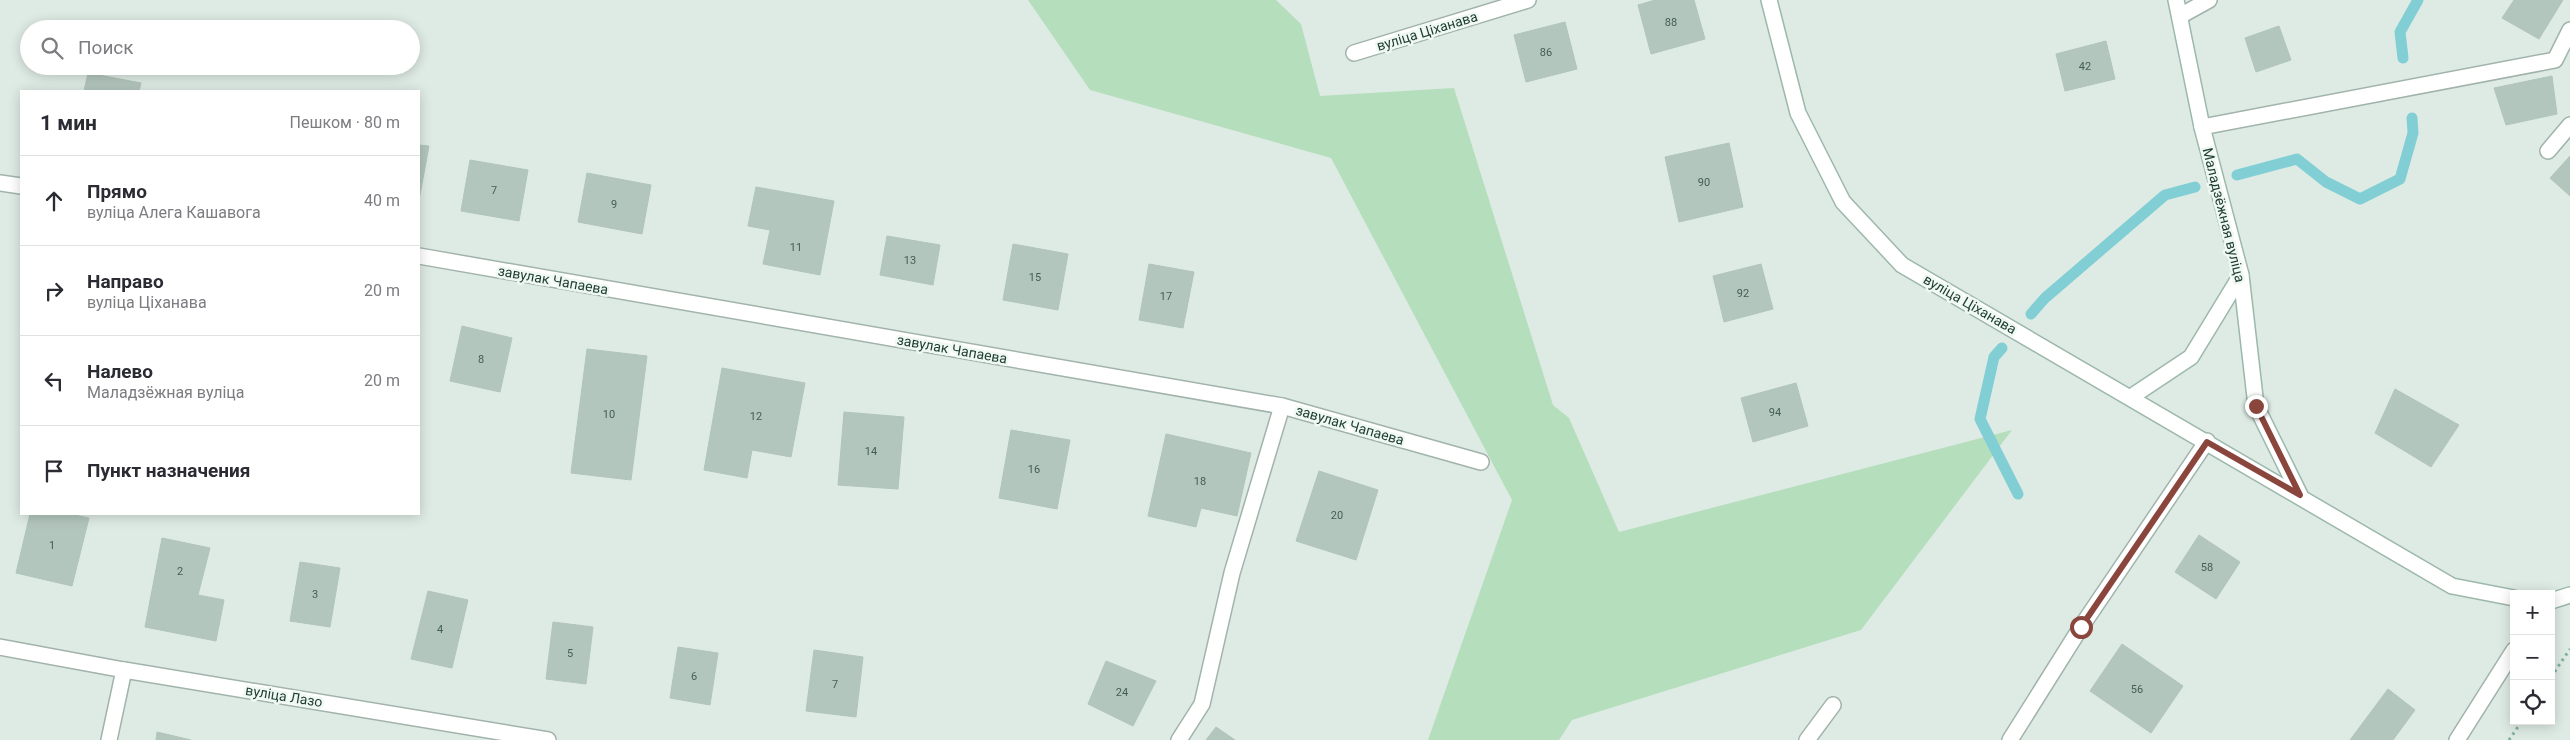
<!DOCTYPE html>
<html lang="ru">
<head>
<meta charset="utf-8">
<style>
  body { margin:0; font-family:Roboto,sans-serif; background:#f7f7f7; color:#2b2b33 }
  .controls { position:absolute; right:15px; bottom:15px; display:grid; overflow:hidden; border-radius:0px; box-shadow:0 2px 12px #0003 }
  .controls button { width:45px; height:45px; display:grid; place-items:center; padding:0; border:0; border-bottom:1px solid #e1e1e2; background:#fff; color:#2b2b33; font:25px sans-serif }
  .stop { position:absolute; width:15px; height:15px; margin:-11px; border:4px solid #8a463d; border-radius:50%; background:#fff }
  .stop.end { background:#8a463d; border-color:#fff; box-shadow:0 1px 5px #0008 }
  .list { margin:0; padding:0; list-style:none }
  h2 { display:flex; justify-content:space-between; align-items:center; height:65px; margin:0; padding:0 20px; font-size:21px }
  h2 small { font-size:16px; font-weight:400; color:#7c7c81 }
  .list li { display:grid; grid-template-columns:32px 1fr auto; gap:15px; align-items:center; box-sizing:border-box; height:90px; padding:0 20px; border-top:1px solid #e1e1e2 }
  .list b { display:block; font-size:19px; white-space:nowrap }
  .list p { margin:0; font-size:16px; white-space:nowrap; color:#7c7c81 }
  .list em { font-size:16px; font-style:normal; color:#7c7c81 }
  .icon { flex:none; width:28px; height:28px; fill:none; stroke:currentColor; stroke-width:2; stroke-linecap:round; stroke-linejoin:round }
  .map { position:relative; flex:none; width:2570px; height:740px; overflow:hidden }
  .search { position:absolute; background:#fff; box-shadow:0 2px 12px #0003; left:20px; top:20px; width:400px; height:55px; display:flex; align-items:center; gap:12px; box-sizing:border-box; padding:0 18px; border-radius:28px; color:#7c7c81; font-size:19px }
  .panel { position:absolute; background:#fff; box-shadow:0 2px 12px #0003; left:20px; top:90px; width:400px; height:425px; border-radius:0px }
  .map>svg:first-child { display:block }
  .green { fill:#b5debd }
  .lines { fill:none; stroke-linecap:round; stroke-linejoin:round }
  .stream { stroke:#81cfd5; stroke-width:11 }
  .building { fill:#b3c6bd; stroke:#b0c5bb }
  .lane-casing { stroke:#a1b3ab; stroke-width:18 }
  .street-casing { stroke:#a1b3ab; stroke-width:18 }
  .secondary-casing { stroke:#9cb8ab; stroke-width:18 }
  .path { stroke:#7cb19c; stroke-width:3; stroke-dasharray:2.5 4; stroke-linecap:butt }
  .lane { stroke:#fff; stroke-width:15 }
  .street { stroke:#fff; stroke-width:15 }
  .secondary { stroke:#fff; stroke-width:15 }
  .route { stroke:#8a463d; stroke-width:6 }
  .labels { text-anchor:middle; stroke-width:5; stroke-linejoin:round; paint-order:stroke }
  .number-label { font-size:11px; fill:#435e55 }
  .street-label { font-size:14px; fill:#1e3c32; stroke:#eff8f2 }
</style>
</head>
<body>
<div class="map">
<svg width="2570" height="740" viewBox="0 0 2570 740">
  <rect width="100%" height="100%" fill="#deebe4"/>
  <path class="green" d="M1028,0H1276L1301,24L1320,96L1454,88L1553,405L1569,418L1619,532L2012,430L1861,630L1572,720L1559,740H1428L1512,500L1331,158L1090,90Z"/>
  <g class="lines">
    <g class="stream">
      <path d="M2403,58L2400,32L2418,0"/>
      <path d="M2237,175L2297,159L2326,182L2360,199L2400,179L2413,133L2412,118"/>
      <path d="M2031,314L2045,298L2165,195L2195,187"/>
      <path d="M2002,348L1994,357L1980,419L2018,494"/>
    </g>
  </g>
  <g class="building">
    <path d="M1655,0H1694L1705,39L1651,54L1638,5Z"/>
    <path d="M2514,0H2563L2539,39L2502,18Z"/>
    <path d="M1565,22L1577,69L1526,82L1514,35Z"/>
    <path d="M2279,26L2291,60L2256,72L2245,38Z"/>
    <path d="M2106,41L2115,79L2065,91L2056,54Z"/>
    <path d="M88,73L141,83L139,91H84Z"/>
    <path d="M2552,76L2557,114L2506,125L2494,88Z"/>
    <path d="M1729,143L1743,207L1679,222L1665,157Z"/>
    <path d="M419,145L429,146L419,200Z"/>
    <path d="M2570,156V196L2550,178Z"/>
    <path d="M470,160L528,170L519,221L461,211Z"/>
    <path d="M587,173L651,185L642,234L578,222Z"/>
    <path d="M756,187L834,201L820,275L763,264L770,230L748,226Z"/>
    <path d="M887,236L940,245L933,285L880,275Z"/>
    <path d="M1013,244L1068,254L1058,310L1003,300Z"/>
    <path d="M1149,264L1194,272L1183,328L1139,320Z"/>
    <path d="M1761,264L1773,309L1724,322L1713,276Z"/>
    <path d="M462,326L512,338L500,392L450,381Z"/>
    <path d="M587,349L647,356L631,480L571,473Z"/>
    <path d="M722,368L805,383L791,457L752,450L747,478L704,470Z"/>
    <path d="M1796,383L1808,426L1753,442L1741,398Z"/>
    <path d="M2395,389L2459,425L2431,467L2375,433Z"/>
    <path d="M844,412L904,417L898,489L838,485Z"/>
    <path d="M1011,430L1070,440L1057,509L999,498Z"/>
    <path d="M1166,434L1251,453L1237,516L1201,508L1196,527L1148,516Z"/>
    <path d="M1319,471L1378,490L1356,560L1296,541Z"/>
    <path d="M30,514H70L89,518L72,586L16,573Z"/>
    <path d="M2199,535L2240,562L2216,599L2175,572Z"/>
    <path d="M162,538L210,548L198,595L224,600L216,641L145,627Z"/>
    <path d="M300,562L340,568L330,627L290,621Z"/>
    <path d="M428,591L468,600L452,668L411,659Z"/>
    <path d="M553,622L593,627L586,684L546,679Z"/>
    <path d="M2122,644L2183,686L2151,733L2090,691Z"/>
    <path d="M678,647L718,653L710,705L670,698Z"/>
    <path d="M814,650L863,657L856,717L806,711Z"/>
    <path d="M1106,661L1156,681L1133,726L1088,704Z"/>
    <path d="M2388,689L2415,710L2393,740H2350Z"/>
    <path d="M1216,727L1235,740H1206Z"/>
    <path d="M157,732L191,740H156Z"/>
  </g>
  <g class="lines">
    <g class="lane-casing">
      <g id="lane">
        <path d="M2202,127L2555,60L2570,30"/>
        <path d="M2548,151L2570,125"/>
        <path d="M1179,740L1202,704L1232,573L1282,406"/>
        <path d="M1807,740L1833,705"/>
      </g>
    </g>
    <g class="street-casing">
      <g id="street">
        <path d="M2180,16L2209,0"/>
        <path d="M1354,53L1528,0"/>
        <path d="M0,183L21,186"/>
        <path d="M419,256L1282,406L1481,462"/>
        <path d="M0,647L124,670"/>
        <path d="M109,740L124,670L548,740"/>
        <path d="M2010,740L2081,627L2207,441"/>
        <path d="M2457,740L2514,650"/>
      </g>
    </g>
    <g class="secondary-casing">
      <g id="secondary">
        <path d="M1769,0L1798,113L1843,202L1902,265L2452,586L2514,598"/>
        <path d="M2176,0L2202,127L2241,275L2256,406L2300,495"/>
        <path d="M2131,397L2191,357L2241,275"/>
        <path d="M2551,601L2570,595"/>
      </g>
    </g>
    <g class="path">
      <path d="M2551,677L2570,649"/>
      <path d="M2509,740L2522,721"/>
    </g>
    <use href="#lane" class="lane"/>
    <use href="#street" class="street"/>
    <use href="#secondary" class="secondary"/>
  </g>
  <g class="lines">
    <path class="route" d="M2081,627L2207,442L2300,495L2256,406"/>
  </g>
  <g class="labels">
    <g class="number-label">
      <text x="1671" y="26">88</text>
      <text x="1546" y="56">86</text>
      <text x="2085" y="70">42</text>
      <text x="1704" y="186">90</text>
      <text x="494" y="194">7</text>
      <text x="614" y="208">9</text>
      <text x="796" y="251">11</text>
      <text x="910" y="264">13</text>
      <text x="1035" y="281">15</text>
      <text x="1743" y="297">92</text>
      <text x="1166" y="300">17</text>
      <text x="481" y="363">8</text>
      <text x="1775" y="416">94</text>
      <text x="609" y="418">10</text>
      <text x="756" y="420">12</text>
      <text x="871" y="455">14</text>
      <text x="1034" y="473">16</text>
      <text x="1200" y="485">18</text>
      <text x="1337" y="519">20</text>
      <text x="52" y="549">1</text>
      <text x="2207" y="571">58</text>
      <text x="180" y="575">2</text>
      <text x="315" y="598">3</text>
      <text x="440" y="633">4</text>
      <text x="570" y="657">5</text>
      <text x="694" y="680">6</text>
      <text x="835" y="688">7</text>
      <text x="2137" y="693">56</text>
      <text x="1122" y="696">24</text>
    </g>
    <g class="street-label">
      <text transform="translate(1427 31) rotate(-17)" y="5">вуліца Ціханава</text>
      <text transform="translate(2224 215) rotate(76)" y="5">Маладзёжная вуліца</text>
      <text transform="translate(553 280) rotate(10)" y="5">завулак Чапаева</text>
      <text transform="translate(1970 304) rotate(30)" y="5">вуліца Ціханава</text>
      <text transform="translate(952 349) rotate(10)" y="5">завулак Чапаева</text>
      <text transform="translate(1350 425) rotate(16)" y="5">завулак Чапаева</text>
      <text transform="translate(284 696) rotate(9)" y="5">вуліца Лазо</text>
    </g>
  </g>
</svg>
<div class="controls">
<button>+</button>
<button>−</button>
<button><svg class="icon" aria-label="locate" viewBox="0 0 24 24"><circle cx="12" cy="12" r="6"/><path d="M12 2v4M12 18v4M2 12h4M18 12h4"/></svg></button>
</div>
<div class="stop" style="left:2081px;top:627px"></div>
<div class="stop end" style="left:2256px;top:406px"></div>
<div class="search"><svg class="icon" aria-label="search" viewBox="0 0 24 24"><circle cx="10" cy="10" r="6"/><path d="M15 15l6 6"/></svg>Поиск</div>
<section class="panel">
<h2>1 мин<small>Пешком · 80 m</small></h2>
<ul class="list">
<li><svg class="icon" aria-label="ahead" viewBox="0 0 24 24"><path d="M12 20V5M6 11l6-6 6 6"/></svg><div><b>Прямо</b><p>вуліца Алега Кашавога</p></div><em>40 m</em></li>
<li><svg class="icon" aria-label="right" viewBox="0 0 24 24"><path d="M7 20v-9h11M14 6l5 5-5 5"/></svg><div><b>Направо</b><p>вуліца Ціханава</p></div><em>20 m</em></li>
<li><svg class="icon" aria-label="left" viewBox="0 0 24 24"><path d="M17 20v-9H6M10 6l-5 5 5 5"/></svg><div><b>Налево</b><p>Маладзёжная вуліца</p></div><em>20 m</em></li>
<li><svg class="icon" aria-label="arrive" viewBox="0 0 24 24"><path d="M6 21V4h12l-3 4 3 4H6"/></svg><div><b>Пункт назначения</b></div></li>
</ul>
</section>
</div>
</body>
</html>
